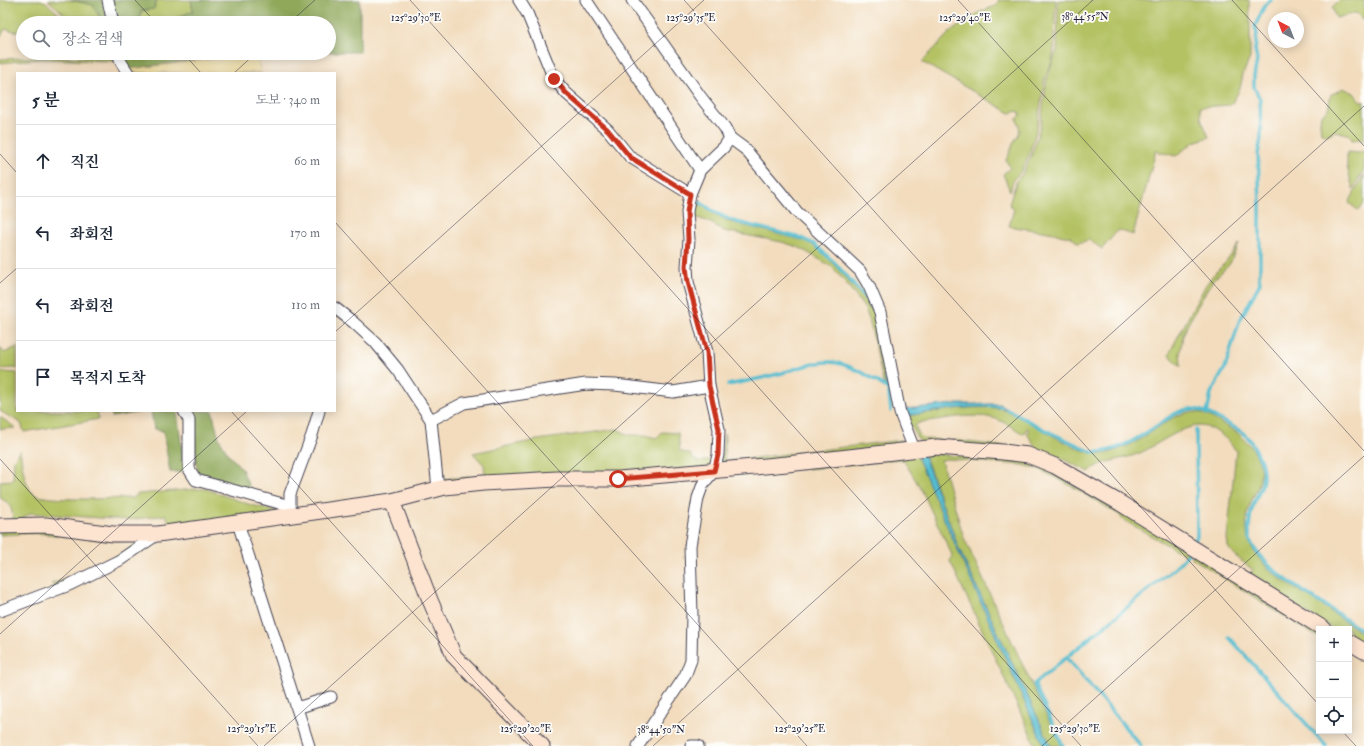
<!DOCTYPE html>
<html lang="ko">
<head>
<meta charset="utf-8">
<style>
  body { margin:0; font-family:"IM FELL Double Pica","Noto Serif KR",serif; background:#f6f6f7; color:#1f2937 }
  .controls { position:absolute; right:12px; bottom:12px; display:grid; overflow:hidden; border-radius:0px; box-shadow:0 2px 10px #0003 }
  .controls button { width:36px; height:36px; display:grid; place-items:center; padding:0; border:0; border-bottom:1px solid #e0e1e3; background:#fff; color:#1f2937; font:20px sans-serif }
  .compass { position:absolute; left:1268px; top:12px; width:36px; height:36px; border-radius:50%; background:#fff; box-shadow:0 2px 10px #0003; rotate:318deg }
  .stop { position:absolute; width:12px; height:12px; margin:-9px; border:3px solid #c8321e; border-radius:50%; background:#fff }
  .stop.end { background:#c8321e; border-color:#fff; box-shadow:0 1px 4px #0008 }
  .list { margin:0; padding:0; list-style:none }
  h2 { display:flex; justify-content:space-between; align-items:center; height:52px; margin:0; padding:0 16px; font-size:17px }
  h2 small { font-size:13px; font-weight:400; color:#747a83 }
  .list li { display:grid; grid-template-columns:26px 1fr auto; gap:12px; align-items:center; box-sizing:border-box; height:72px; padding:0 16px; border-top:1px solid #e0e1e3 }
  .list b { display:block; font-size:15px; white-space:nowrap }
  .list em { font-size:13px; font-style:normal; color:#747a83 }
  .icon { flex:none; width:22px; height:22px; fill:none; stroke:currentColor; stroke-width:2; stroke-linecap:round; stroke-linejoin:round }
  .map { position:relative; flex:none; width:1364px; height:746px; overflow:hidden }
  .search { position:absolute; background:#fff; box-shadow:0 2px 10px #0003; left:16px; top:16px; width:320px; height:44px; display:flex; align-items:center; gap:10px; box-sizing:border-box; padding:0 14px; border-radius:22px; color:#747a83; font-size:15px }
  .panel { position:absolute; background:#fff; box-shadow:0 2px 10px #0003; left:16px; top:72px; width:320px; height:340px; border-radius:0px }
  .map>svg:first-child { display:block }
  .green { fill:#b4c264; stroke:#6b7250 }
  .forest { fill:#8fa85a; stroke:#58654a }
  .sand { fill:#eeda9e; stroke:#887e6c }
  .water { fill:#54bdd0; stroke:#3b7086 }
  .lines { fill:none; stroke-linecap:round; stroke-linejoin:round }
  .stream { stroke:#54bdd0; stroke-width:3.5 }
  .street-casing { stroke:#413e4e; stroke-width:13 }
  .secondary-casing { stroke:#413e4e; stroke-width:17 }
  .street { stroke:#fff; stroke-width:11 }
  .secondary { stroke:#fde4d1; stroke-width:15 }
  .route { stroke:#c8321e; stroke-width:5 }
  .ticks { fill:none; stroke:#22223b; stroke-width:1; stroke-opacity:0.45 }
  .ticks-label { font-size:10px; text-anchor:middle; fill:#22223b; stroke:#fdfcf7; stroke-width:3.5; stroke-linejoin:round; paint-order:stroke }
</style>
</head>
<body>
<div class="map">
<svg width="1364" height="746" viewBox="0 0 1364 746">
  <rect width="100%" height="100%" fill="#fdfcf7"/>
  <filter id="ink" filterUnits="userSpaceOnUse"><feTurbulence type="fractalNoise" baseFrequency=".025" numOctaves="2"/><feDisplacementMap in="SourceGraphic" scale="8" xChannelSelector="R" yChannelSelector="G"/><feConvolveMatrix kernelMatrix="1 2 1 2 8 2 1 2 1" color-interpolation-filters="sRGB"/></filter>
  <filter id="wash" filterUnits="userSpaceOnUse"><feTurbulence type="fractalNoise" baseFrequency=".012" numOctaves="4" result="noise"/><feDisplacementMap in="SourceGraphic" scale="16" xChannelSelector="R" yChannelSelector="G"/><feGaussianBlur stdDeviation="0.9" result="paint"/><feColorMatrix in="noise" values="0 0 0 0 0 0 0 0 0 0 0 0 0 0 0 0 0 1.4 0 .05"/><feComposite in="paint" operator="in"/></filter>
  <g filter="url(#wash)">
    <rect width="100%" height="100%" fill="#f2dcbd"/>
    <g class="green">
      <path d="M0,0H41L46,2L68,23H23V33L5,29L0,38Z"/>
      <path d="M48,0H70L93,5L99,16L101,23H74Z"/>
      <path d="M157,0H191L193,11L178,17L177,23H150L146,22L140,18L141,11L153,9Z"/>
      <path d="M998,0H1056L1054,35V50L1052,62L1045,78L1037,128L1029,155L1021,172L1014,179L1010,191L1003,174L1010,168L1006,160C1009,155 1011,149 1013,144C1019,132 1022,134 1017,119L1021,115L1018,111L1010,113L922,62L950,32L980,12L997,5Z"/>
      <path d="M1058,0H1249L1250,22V58L1243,74L1240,89L1231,105L1200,107L1201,118L1209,137L1194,142L1176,156L1156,151L1133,235L1118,230L1102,249L1089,240L1078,243L1070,236C1064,237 1060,235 1054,233C1039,230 1024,229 1009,226L1014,209L1009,204L1017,180L1023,173L1031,156L1040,128L1047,78L1057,50Z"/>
      <path d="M1340,0H1364V21L1357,13L1336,18L1332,7Z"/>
      <path d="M41,57L115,58V61L38,59L0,63V59Z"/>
      <path d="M1343,88L1354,93L1360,101H1364V142L1361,139L1352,140L1350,135L1335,131L1327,135L1321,133L1320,122L1321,115L1328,109L1331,94L1337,92Z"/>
      <path d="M1364,151V170L1353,189L1347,167V152L1358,153Z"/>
      <path d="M1364,174V204L1359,211L1349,203Z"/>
      <path d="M694,200L715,214L730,222L806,241C827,253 841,273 857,291C863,298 869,304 874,313L886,387L884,386L869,319L865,309L846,283L832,267L817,258L798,247L782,242L724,231L711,223L693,216Z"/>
      <path d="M1239,244L1229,265L1213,280L1206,291L1187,326L1183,336L1180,352L1181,366L1169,355L1173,346L1205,286L1213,275L1226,262Z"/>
      <path d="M0,347L4,353L17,347V369L14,368L0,369Z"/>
      <path d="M4,372L17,373V411H97L99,419L24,432L21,423L0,411V374Z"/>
      <path d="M999,407C1023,417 1044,432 1067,443C1080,449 1091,455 1105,454C1117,450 1130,446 1141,439C1156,430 1176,411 1194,412C1203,412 1212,418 1219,422C1227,427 1236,430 1242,437C1254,448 1263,463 1260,479C1259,488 1254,494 1251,502C1246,515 1244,532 1251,546C1264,572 1293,587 1317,602C1333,613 1348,624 1364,635V647L1349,638V629H1333L1194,547L1250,575L1253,570L1233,554L1228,547L1227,537L1231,501L1236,451C1228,439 1214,426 1199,426C1181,426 1156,446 1140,453C1125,460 1099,460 1089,472L1055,455L1039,451L1027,434L1029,429L1027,428L1024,434C1014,429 1004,421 993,418C971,413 945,419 922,422L917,424L915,426L919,434L924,439L960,441L1032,450L1060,466L921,442L916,436L906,416L957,408Z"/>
      <path d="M0,417L16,428L0,429Z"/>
      <path d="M617,429L629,435H645L656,438L662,432L678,433L680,451L690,454L694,459L699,462L714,459L710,468L444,481L442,479L485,476L484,465L473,453L537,440Z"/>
      <path d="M724,434C727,444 723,452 725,461H730L902,440L904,444L728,466L722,463L721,459Z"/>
      <path d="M20,450C22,463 24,486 34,494C46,502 115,498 133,498L138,494L196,489H206L251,505L281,512L171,528L166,515L128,520L31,513L20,520L14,521C11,508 12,504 0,498V481L13,480L14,460Z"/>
      <path d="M919,453L1026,461L1039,465L1189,551L1185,555L1122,519L1120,515L1073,487L1039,469L1023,465L948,459L941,460L964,538L1044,711L1062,746H1051L959,549L924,453L917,456C958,553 1002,649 1044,746H1036L950,561L952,555L921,489L904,461L898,459L808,469L809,464Z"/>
      <path d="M27,529C64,530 101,536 138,539L141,540V543C115,562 85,576 53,586L52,583L72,578L75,573C97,567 120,558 137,542L107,540L36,533L0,535V531Z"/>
      <path d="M1192,552L1319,630V638L1191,557Z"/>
    </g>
    <g class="forest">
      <path d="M70,0H101L106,8L110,23H101L99,16L93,5Z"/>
      <path d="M110,0H157L154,9L141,11L140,18L146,22L150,23H117Z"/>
      <path d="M191,0H360V52H329V23H177L178,17L193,11Z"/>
      <path d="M121,53H257L128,69Z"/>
      <path d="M112,411H147L112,417Z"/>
      <path d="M151,411H177L185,472H170L163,431L154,429Z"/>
      <path d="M189,411H212L219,438L229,455L242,469L250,489L198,472C193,452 197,430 189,411Z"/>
    </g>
    <path class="sand" d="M257,53L261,73H131L128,69Z"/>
    <g class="water">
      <path d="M955,404H1000L1007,409C974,404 939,411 906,416L905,409Z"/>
      <path d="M923,453L959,549L1051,746H1044C1002,649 958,553 917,456Z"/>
    </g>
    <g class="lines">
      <g class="stream">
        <path d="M695,199L716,213L733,221L801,238L814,244L834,262L872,305"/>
        <path d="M885,361L891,411"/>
        <path d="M728,385C746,381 764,378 782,373C795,369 813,362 827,362C847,361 872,378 888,389"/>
        <path d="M1007,409L1043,429L1092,452C1113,454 1141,437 1158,425C1168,418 1178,410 1191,409C1204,409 1218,419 1230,425C1245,433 1251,438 1258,455C1263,464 1264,474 1262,484C1260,492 1255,499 1253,506C1249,518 1246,537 1254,548C1269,571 1294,585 1316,600C1333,610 1348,621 1364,632"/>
        <path d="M1207,414L1211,393L1225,368L1239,322L1260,283L1259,275L1260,272V206L1258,154L1261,138L1260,99L1254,87V76L1257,60L1255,50L1257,34L1255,26L1265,5L1271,0"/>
        <path d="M1193,544L1197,536L1196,430"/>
        <path d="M1229,637L1326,746"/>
        <path d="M1066,657L1141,746"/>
        <path d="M1063,746L1034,684L1175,568L1191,550"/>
      </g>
    </g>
  </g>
  <g filter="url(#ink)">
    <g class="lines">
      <g class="street-casing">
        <g id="street">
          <path d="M108,0L113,23"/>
          <path d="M519,0L527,13L554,79L566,93L608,130L630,157L690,194"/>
          <path d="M586,0L700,170"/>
          <path d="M632,0L700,96L725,128L730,138L724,147L700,170L690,194L687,212L689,239L687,267L688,282L707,352L709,386L719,429L718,455L714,471L703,484L698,498L690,546L692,615L691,660L685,676L638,746"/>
          <path d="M118,53L121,62L128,73"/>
          <path d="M730,138L745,149L797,212L860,271L869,286L880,312L900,413L914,449"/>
          <path d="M335,308L353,322L375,342L398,370L431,420L438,489"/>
          <path d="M184,411L189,420V469L196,480L290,506"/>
          <path d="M431,420L464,403L586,384L615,385L673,392L709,386"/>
          <path d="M290,511V494L312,435L319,411"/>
          <path d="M238,523L309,746"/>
          <path d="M0,611L69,585L120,560L158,534"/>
          <path d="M297,708L331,697"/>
          <path d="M691,746H698"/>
        </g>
      </g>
      <g class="secondary-casing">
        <g id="secondary">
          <path d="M392,501L430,600L454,656L542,746"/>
          <path d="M0,526L46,525L113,534H158L392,501L445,487L483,483L557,479H619L787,464L937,447L1003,452L1028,455L1055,466L1120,503L1324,629"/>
          <path d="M1349,642L1364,651"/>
        </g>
      </g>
      <use href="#street" class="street"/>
      <use href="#secondary" class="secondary"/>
    </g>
  </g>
  <g class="lines" filter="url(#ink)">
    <path class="route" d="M554,79L566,93L608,130L630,157L690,194L687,212L688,239L686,267L688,282L707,352L709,386L719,429L718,455L714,471L618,479"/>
  </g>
  <path class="ticks" d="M135,0L156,23M410,0L1081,746M684,0L1319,705M958,0L1364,451M1232,0L1364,146M289,23L315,0M183,53L201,73M234,73L256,53M0,154L17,173M335,222L807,746M0,283L17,268M335,332L704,0M231,411L533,746M0,459L258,746M0,634L247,411M1342,731L1356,746M264,746L1093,0M653,746L1364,106M1042,746L1364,456"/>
  <g class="ticks-label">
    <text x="1085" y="20">38°44'55"N</text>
    <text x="416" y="21">125°29'30"E</text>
    <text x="691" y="21">125°29'35"E</text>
    <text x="965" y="21">125°29'40"E</text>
    <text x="252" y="732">125°29'15"E</text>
    <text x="526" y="732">125°29'20"E</text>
    <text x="800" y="732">125°29'25"E</text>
    <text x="1075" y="732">125°29'30"E</text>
    <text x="661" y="733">38°44'50"N</text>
  </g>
</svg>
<div class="controls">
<button>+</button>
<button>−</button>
<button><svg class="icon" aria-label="locate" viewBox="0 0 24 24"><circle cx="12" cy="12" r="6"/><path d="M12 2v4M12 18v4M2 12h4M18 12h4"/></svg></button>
</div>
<svg class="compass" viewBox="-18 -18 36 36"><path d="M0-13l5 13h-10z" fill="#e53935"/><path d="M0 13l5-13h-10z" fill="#747a83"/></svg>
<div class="stop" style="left:618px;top:479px"></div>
<div class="stop end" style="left:554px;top:79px"></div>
<div class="search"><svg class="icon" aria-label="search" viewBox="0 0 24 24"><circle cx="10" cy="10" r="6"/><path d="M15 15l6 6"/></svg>장소 검색</div>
<section class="panel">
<h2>5 분<small>도보 · 340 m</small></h2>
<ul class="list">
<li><svg class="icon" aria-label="ahead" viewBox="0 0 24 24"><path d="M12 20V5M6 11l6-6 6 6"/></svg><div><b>직진</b></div><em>60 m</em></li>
<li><svg class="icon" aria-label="left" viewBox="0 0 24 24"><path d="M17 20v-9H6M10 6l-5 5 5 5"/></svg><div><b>좌회전</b></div><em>170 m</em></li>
<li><svg class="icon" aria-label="left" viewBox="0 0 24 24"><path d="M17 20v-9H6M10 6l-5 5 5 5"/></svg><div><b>좌회전</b></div><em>110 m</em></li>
<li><svg class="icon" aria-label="arrive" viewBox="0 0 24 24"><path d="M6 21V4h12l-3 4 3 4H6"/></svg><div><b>목적지 도착</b></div></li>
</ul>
</section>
</div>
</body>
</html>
